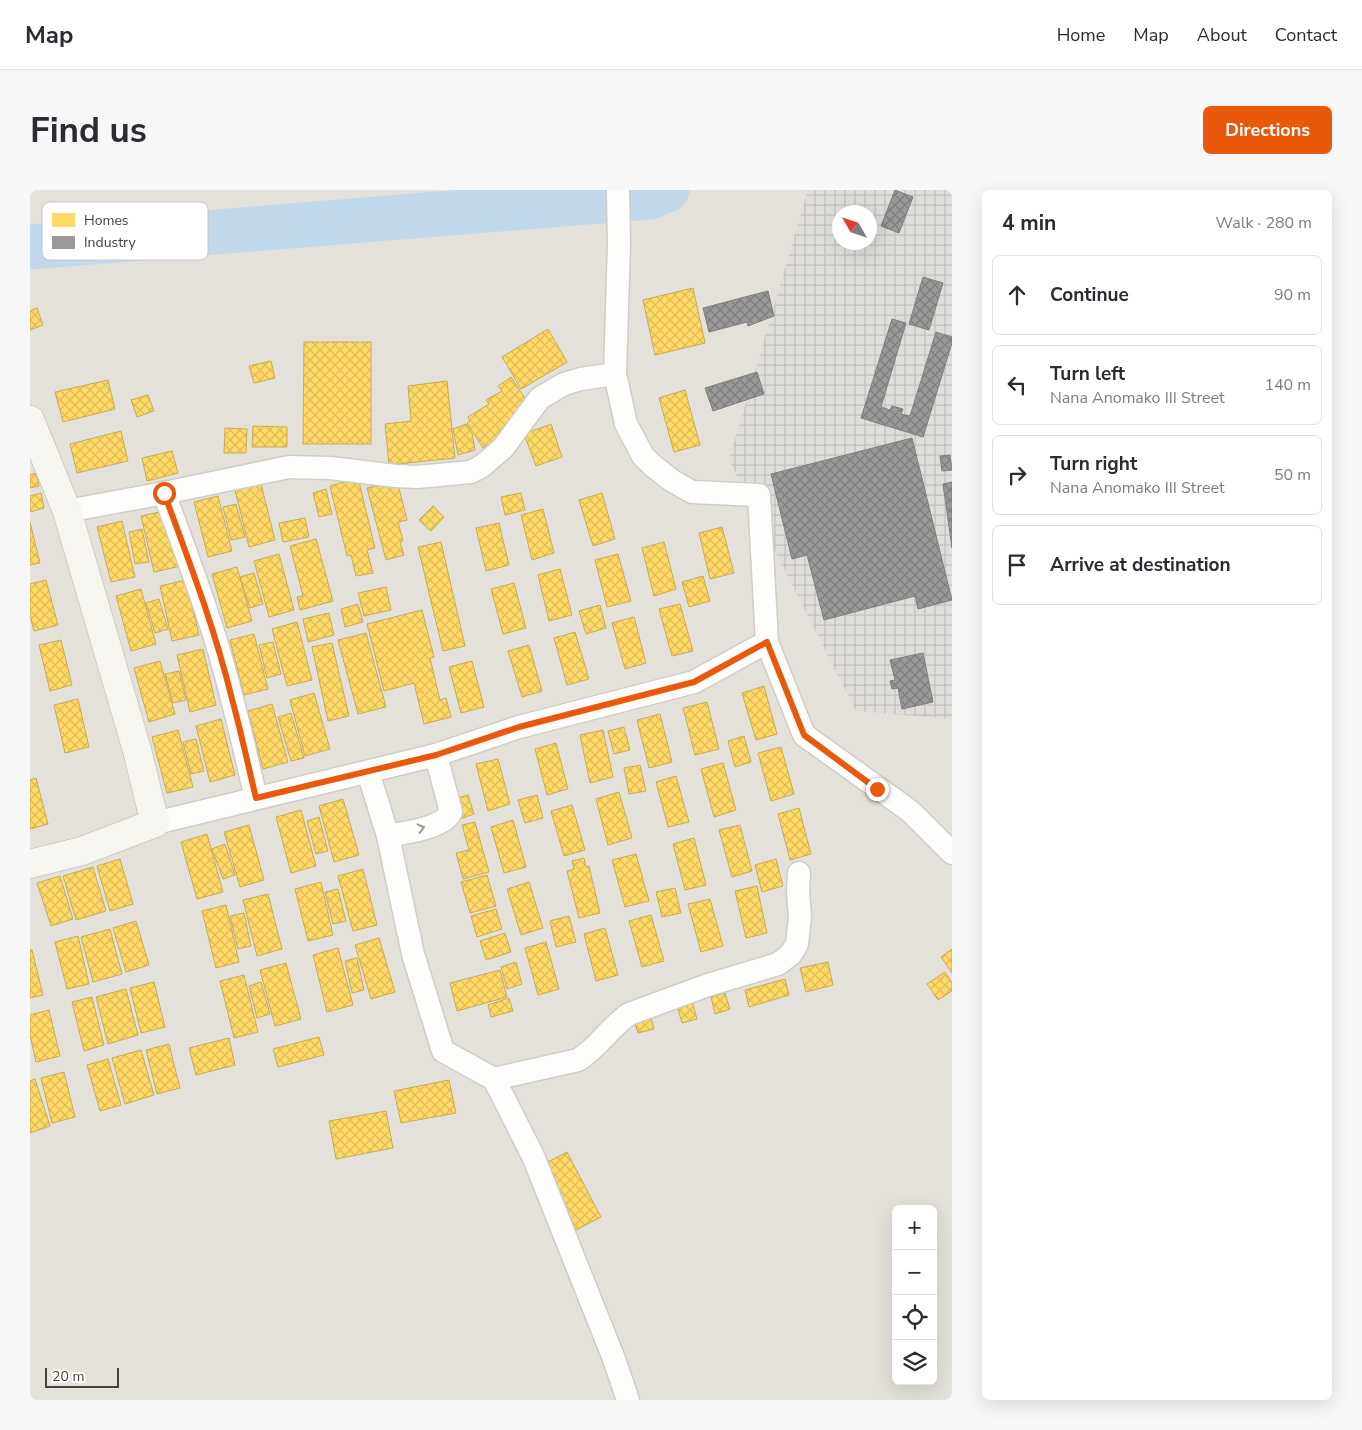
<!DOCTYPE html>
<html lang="en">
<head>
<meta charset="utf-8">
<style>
  body { margin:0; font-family:"Nunito Sans",sans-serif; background:#f7f7f7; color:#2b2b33 }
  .controls { position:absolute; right:15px; bottom:15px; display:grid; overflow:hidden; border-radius:8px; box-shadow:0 5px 20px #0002 }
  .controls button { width:45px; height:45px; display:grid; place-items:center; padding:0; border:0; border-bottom:1px solid #e1e1e2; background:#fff; color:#2b2b33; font:25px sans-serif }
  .compass { position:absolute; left:802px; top:15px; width:45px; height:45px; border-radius:50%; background:#fff; box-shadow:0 5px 20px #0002; rotate:309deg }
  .scale { position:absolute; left:15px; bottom:12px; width:74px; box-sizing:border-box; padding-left:5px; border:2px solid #464138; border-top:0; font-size:14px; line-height:18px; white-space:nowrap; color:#464138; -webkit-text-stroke:4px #fff; paint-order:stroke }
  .stop { position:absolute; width:15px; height:15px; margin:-11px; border:4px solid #ea580c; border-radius:50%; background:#fff }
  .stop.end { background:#ea580c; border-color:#fff; box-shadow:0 1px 5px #0008 }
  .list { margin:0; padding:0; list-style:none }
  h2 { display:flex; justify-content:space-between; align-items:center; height:65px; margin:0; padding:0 20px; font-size:21px }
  h2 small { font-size:16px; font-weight:400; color:#7c7c81 }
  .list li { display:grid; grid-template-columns:32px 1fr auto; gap:15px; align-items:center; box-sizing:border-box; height:80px; margin:0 10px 10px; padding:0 10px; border:1px solid #e1e1e2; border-radius:8px }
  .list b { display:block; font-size:19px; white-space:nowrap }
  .list p { margin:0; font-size:16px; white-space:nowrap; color:#7c7c81 }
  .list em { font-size:16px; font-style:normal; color:#7c7c81 }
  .icon { flex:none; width:28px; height:28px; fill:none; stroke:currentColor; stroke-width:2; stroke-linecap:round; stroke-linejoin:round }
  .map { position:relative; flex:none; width:922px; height:1210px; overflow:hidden; border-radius:8px }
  header { display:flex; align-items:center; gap:30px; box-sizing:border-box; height:70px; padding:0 25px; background:#fff; border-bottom:1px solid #e1e1e2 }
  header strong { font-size:24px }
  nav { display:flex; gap:28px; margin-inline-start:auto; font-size:18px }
  .intro { display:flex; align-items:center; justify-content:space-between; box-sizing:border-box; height:120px; padding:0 30px }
  h1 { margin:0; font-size:35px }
  .button { padding:12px 22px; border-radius:8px; background:#ea580c; color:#fff; font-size:18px; font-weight:700 }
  main { display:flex; gap:30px; padding:0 30px }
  aside { flex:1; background:#fff; border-radius:8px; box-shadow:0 5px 20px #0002 }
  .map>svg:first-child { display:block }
  .residential { fill:#e4e1da; fill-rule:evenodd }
  .industrial { fill:url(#industrial-grid); fill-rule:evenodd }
  .homes { fill:url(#homes-cross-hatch); stroke:#c8ab58 }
  .industry { fill:url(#industry-cross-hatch); stroke:#807f7c }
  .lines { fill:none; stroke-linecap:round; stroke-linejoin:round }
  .river { stroke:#c1d9ea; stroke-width:45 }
  .street-casing { stroke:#cfcdc9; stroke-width:25 }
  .secondary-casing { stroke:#cfccc3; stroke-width:30 }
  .street { stroke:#fdfdfc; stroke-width:22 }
  .secondary { stroke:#f6f5f0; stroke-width:28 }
  .oneway { stroke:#989690 }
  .route { stroke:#ea580c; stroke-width:6 }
  .key { fill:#fff; stroke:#c8c6c3; stroke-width:1 }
  .key-label { font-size:14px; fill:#464138 }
</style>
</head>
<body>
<header>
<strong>Map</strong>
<nav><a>Home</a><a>Map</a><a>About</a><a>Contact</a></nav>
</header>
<div class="intro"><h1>Find us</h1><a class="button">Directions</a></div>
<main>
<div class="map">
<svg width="922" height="1210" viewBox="0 0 922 1210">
  <defs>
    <pattern id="industrial-grid" width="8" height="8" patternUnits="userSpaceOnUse" patternTransform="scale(1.25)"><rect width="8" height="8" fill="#e0deda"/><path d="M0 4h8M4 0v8" fill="none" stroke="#c2c0bc"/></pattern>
    <pattern id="homes-cross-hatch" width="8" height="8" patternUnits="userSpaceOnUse" patternTransform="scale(1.25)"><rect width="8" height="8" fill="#ffd966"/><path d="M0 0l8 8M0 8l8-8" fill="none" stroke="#dcbb59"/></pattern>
    <pattern id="industry-cross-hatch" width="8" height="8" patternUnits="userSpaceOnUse" patternTransform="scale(1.25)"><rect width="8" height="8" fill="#999"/><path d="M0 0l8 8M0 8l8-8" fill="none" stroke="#7f7e7e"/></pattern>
  </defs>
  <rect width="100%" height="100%" fill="#f1efeb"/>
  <path class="residential" d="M0,0H922V1210H0ZM809,22H839V52H809ZM866,1019H903V1191H866Z"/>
  <path class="industrial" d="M778,0H922V529L826,521L699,270ZM809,22H839V52H809Z"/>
  <g class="homes">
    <path d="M663,98L675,153L625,165L613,110Z"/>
    <path d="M7,118L13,135L0,140V121Z"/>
    <path d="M518,139L537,172L491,199L472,167Z"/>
    <path d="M274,152H341V254H273Z"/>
    <path d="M241,171L245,188L224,193L219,176Z"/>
    <path d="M481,187L498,213L486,221L489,225L476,233L481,240L453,258L437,233L440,231L438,227L459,214L456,210L472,201L468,196Z"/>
    <path d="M78,190L85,219L33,232L25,202Z"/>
    <path d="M417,191L425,268L359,275L355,234L381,231L378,196Z"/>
    <path d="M655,200L670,255L644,262L629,208Z"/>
    <path d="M118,205L124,221L107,227L101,210Z"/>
    <path d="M436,234L442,243L445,260L428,265L423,239Z"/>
    <path d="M521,234L532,267L506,276L494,244Z"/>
    <path d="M223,236L257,237V257H222Z"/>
    <path d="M195,238L217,239L216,263H194Z"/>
    <path d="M91,241L98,271L47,283L40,254Z"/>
    <path d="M142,261L148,283L117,291L112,268Z"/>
    <path d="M6,283L9,296L0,298V285Z"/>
    <path d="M328,288L345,358L337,360L343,383L326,386L321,365L317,366L300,296Z"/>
    <path d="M367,290L377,330L368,332L373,351L370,352L374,365L356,370L337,298Z"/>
    <path d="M231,294L245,350L219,357L205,300Z"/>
    <path d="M296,299L302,324L289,327L283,303Z"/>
    <path d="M11,303L14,318L0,322V306Z"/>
    <path d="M491,303L495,320L475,325L471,307Z"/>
    <path d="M572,303L585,349L563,356L549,310Z"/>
    <path d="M188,306L202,361L178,367L164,312Z"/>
    <path d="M206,314L215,347L201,350L193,317Z"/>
    <path d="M403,316L414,327L401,341L389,330Z"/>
    <path d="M513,319L524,363L502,370L491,325Z"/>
    <path d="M138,320L151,376L124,382L111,326Z"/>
    <path d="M275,328L279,347L253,352L249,333Z"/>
    <path d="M92,331L105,387L81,392L67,337Z"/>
    <path d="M0,332L10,373L0,375Z"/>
    <path d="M469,333L479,375L456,381L446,338Z"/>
    <path d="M692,337L704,383L680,389L669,343Z"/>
    <path d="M112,339L119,372L105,374L99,342Z"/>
    <path d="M286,349L303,411L270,420L267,407L273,406L260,356Z"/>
    <path d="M411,352L435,456L413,461L388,357Z"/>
    <path d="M634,352L646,399L624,406L612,358Z"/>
    <path d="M249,364L264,420L239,427L224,371Z"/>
    <path d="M588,364L601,411L577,417L565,370Z"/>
    <path d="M207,377L222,431L197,438L182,384Z"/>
    <path d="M530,379L542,425L519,431L508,385Z"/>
    <path d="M224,383L233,414L220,418L210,387Z"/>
    <path d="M673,386L680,411L659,417L652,392Z"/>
    <path d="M16,390L28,435L4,441L0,425V394Z"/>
    <path d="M156,390L169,445L142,451L130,396Z"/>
    <path d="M484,393L496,438L473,444L461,399Z"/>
    <path d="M356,397L361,420L334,426L328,403Z"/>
    <path d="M111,399L126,454L101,461L86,406Z"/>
    <path d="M129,409L138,439L125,443L116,413Z"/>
    <path d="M328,414L333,432L315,437L311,419Z"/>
    <path d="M650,414L663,461L642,466L629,419Z"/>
    <path d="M570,415L576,438L556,444L549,421Z"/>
    <path d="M392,420L404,467L400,468L410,510L416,508L421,527L394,534L384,493L354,501L337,434Z"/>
    <path d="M299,423L304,445L278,452L273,429Z"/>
    <path d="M604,427L616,473L595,479L582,433Z"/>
    <path d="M267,432L282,490L257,496L242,439Z"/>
    <path d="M545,442L559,489L537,495L524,448Z"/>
    <path d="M336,443L356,517L328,524L308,450Z"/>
    <path d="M224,444L238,499L214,505L200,450Z"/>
    <path d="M31,450L42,495L20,501L9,455Z"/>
    <path d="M243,452L251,484L237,488L229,455Z"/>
    <path d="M302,453L319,526L298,531L282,457Z"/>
    <path d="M499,455L512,501L492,507L478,461Z"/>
    <path d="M173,459L186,515L160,522L147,465Z"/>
    <path d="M130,471L145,524L119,532L104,478Z"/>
    <path d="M442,471L454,517L431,523L419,477Z"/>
    <path d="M149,481L156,510L143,513L135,484Z"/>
    <path d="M734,496L747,544L726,550L712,503Z"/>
    <path d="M284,503L300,559L275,566L260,510Z"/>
    <path d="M48,509L59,557L35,563L24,515Z"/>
    <path d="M677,512L689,559L665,565L653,518Z"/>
    <path d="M242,514L258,572L233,579L218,521Z"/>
    <path d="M261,523L274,568L261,571L248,527Z"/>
    <path d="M630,524L642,572L619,578L607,530Z"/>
    <path d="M191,529L205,585L180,592L166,536Z"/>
    <path d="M594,537L600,560L584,564L578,541Z"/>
    <path d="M148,540L163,597L137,603L122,547Z"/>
    <path d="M573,540L583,587L560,593L550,545Z"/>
    <path d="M714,546L721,572L705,577L698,551Z"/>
    <path d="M166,549L174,581L161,584L153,552Z"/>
    <path d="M526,553L538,599L517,605L505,559Z"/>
    <path d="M751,557L764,604L741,611L728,563Z"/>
    <path d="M468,569L480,614L458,621L446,574Z"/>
    <path d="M693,573L706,620L684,627L671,579Z"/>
    <path d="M610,575L616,601L599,604L594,578Z"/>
    <path d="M646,586L659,632L638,637L626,592Z"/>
    <path d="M6,588L18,634L0,639V590Z"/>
    <path d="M589,602L602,648L578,655L566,609Z"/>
    <path d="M438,605L444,624L430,629L424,609Z"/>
    <path d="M507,605L513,628L495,633L488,610Z"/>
    <path d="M313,609L329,665L304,672L289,616Z"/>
    <path d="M542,615L555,660L534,666L521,621Z"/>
    <path d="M769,618L781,664L760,670L748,624Z"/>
    <path d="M271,620L286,676L261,683L246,627Z"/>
    <path d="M289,627L298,661L286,664L277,631Z"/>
    <path d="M483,630L496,677L474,683L461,637Z"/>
    <path d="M445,632L459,682L433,689L426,663L439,660L432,635Z"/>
    <path d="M219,635L234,690L210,697L194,642Z"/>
    <path d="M710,635L722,681L702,687L689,640Z"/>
    <path d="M177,644L193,702L167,709L151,652Z"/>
    <path d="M664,648L676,695L655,700L643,654Z"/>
    <path d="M195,654L205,685L193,689L182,659Z"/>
    <path d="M606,664L619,711L595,717L582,670Z"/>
    <path d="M554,668L556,677L559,676L570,723L549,728L537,681L544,679L542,671Z"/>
    <path d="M90,669L103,714L80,721L67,676Z"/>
    <path d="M746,669L753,696L732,702L725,675Z"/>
    <path d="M63,677L76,721L46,730L33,686Z"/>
    <path d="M333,679L347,735L323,741L308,686Z"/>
    <path d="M457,685L466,716L440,723L431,692Z"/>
    <path d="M30,686L43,729L21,736L7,693Z"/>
    <path d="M291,692L303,745L278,751L265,699Z"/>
    <path d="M499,692L513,738L491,745L477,699Z"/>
    <path d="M727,696L737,743L716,748L705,701Z"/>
    <path d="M645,698L651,723L632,727L626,702Z"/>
    <path d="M308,699L316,731L303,734L295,702Z"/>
    <path d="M238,704L252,759L227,766L213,710Z"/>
    <path d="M680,709L693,756L671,762L658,714Z"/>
    <path d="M196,715L209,772L186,778L172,721Z"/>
    <path d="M466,719L472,739L447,747L441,726Z"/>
    <path d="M214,723L221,756L208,759L200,726Z"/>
    <path d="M621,725L634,771L612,777L599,731Z"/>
    <path d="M539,726L546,752L526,757L520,731Z"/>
    <path d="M106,731L119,775L96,782L83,738Z"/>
    <path d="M575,738L588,785L566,791L554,744Z"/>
    <path d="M80,739L92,784L63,792L51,747Z"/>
    <path d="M475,743L481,762L456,770L450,751Z"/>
    <path d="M48,746L59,794L37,799L25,752Z"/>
    <path d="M349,748L365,802L341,809L325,755Z"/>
    <path d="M516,752L529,799L508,805L495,758Z"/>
    <path d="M308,758L323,815L297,822L283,765Z"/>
    <path d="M922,759V783L911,767Z"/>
    <path d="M0,760H2L13,805L0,808Z"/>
    <path d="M327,768L334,800L322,803L315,771Z"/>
    <path d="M486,772L492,794L477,799L471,777Z"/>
    <path d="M798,772L803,795L776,802L770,778Z"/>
    <path d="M256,773L271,829L245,836L230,780Z"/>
    <path d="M470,780L477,807L427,821L420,793Z"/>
    <path d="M915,782L922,793V801L908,810L897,794Z"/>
    <path d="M214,785L228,842L204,848L190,791Z"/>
    <path d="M755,789L759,805L719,817L715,800Z"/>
    <path d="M124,792L135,837L111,843L100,798Z"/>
    <path d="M231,792L240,824L227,828L219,796Z"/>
    <path d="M96,799L108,845L78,854L66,807Z"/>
    <path d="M695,803L700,819L685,824L681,807Z"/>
    <path d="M62,807L74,855L54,861L42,812Z"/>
    <path d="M479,808L483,821L461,827L458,815Z"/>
    <path d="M662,811L667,829L652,833L647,816Z"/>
    <path d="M19,820L30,866L6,872L0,845V825Z"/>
    <path d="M620,823L624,839L608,843L603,828Z"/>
    <path d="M289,847L294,865L248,877L243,859Z"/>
    <path d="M199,848L205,875L166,885L159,858Z"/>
    <path d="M139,854L150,898L127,904L116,860Z"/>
    <path d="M111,860L124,905L95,914L82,868Z"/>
    <path d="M78,869L91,915L70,921L57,875Z"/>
    <path d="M34,882L45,927L22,933L11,888Z"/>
    <path d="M5,889L20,936L0,943V891Z"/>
    <path d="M419,890L426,923L371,933L364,901Z"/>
    <path d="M356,921L363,958L306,969L299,931Z"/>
    <path d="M537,962L571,1027L546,1040L512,975Z"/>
  </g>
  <g class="industry">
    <path d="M865,0L883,7L869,43L851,36Z"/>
    <path d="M893,87L913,93L899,140L879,134Z"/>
    <path d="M738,101L744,126L718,136L717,132L679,142L673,118Z"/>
    <path d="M862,129L876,133L851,217L860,220L862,216L873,219L871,224L880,226L906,142L922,147V153L893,247L831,228Z"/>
    <path d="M727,182L734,204L683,221L675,198Z"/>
    <path d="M882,248L922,410L888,419L885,406L794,430L777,365L762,369L741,284Z"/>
    <path d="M920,265L922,280L912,281L910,266Z"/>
    <path d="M922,292V358L913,294Z"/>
    <path d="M893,463L903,512L872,519L868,498L862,499L860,491L865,490L860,470Z"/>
  </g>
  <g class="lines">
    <path class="river" d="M0,57L620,7L637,0"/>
    <g class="street-casing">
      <g id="street">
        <path d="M588,0L589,54L585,184L596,234L613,266L622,275L641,290L662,302L729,305L737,452L774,545L880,621L922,663"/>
        <path d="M134,303C159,371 185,439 202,509C211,542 218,575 226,608"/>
        <path d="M37,321L134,303L259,277L300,278L366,286L387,287L441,282L452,276L473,258L510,208L534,194L551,189L585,184"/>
        <path d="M338,582L358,646C376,642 412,639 421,622L406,565"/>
        <path d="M125,633L406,565L489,537L664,492L737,452"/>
        <path d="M358,646L383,764L413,861L464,889L503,966L584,1169L598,1210"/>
        <path d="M464,889L548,870C568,858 580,837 599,824L678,795L748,774L761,764L767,754L770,727L768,701L769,683"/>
      </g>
    </g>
    <g class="secondary-casing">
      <path id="secondary" d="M0,230L37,321L107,560L125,633L52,661L0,674"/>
    </g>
    <use href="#street" class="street"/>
    <use href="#secondary" class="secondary"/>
  </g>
  <defs><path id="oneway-chevron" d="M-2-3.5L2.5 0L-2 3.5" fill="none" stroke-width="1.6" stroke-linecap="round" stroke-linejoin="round" transform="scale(1.25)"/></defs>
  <use class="oneway" href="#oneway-chevron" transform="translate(391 638) rotate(-14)"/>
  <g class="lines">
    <path class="route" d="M134,303C159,371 185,439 202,509C211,542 218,575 226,608L406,565L489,537L664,492L737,452L774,545L847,599"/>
  </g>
  <rect x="12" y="12" width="166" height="58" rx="8" class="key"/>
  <rect x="22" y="23" width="23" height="14" fill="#ffd966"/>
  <rect x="22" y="46" width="23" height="13" fill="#999"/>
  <g class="key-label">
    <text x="54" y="35">Homes</text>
    <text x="54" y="57">Industry</text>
  </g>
</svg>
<div class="controls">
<button>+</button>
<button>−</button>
<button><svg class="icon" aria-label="locate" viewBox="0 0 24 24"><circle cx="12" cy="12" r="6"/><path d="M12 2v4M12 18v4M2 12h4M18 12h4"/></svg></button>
<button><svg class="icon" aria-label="layers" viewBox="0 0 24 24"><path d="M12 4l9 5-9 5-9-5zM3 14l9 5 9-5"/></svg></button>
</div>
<svg class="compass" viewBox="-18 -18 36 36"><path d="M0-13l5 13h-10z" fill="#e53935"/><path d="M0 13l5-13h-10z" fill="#7c7c81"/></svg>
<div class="scale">20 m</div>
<div class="stop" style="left:134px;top:303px"></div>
<div class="stop end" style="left:847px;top:599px"></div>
</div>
<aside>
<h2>4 min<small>Walk · 280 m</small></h2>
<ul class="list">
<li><svg class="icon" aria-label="ahead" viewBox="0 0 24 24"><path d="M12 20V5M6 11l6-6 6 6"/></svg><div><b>Continue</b></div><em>90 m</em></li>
<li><svg class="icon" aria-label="left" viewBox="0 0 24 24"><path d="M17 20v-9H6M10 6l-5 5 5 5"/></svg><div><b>Turn left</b><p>Nana Anomako III Street</p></div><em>140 m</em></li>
<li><svg class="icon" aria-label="right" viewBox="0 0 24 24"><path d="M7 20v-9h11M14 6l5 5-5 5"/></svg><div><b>Turn right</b><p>Nana Anomako III Street</p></div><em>50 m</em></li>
<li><svg class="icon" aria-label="arrive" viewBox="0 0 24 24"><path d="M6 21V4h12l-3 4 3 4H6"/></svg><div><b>Arrive at destination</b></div></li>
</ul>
</aside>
</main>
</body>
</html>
